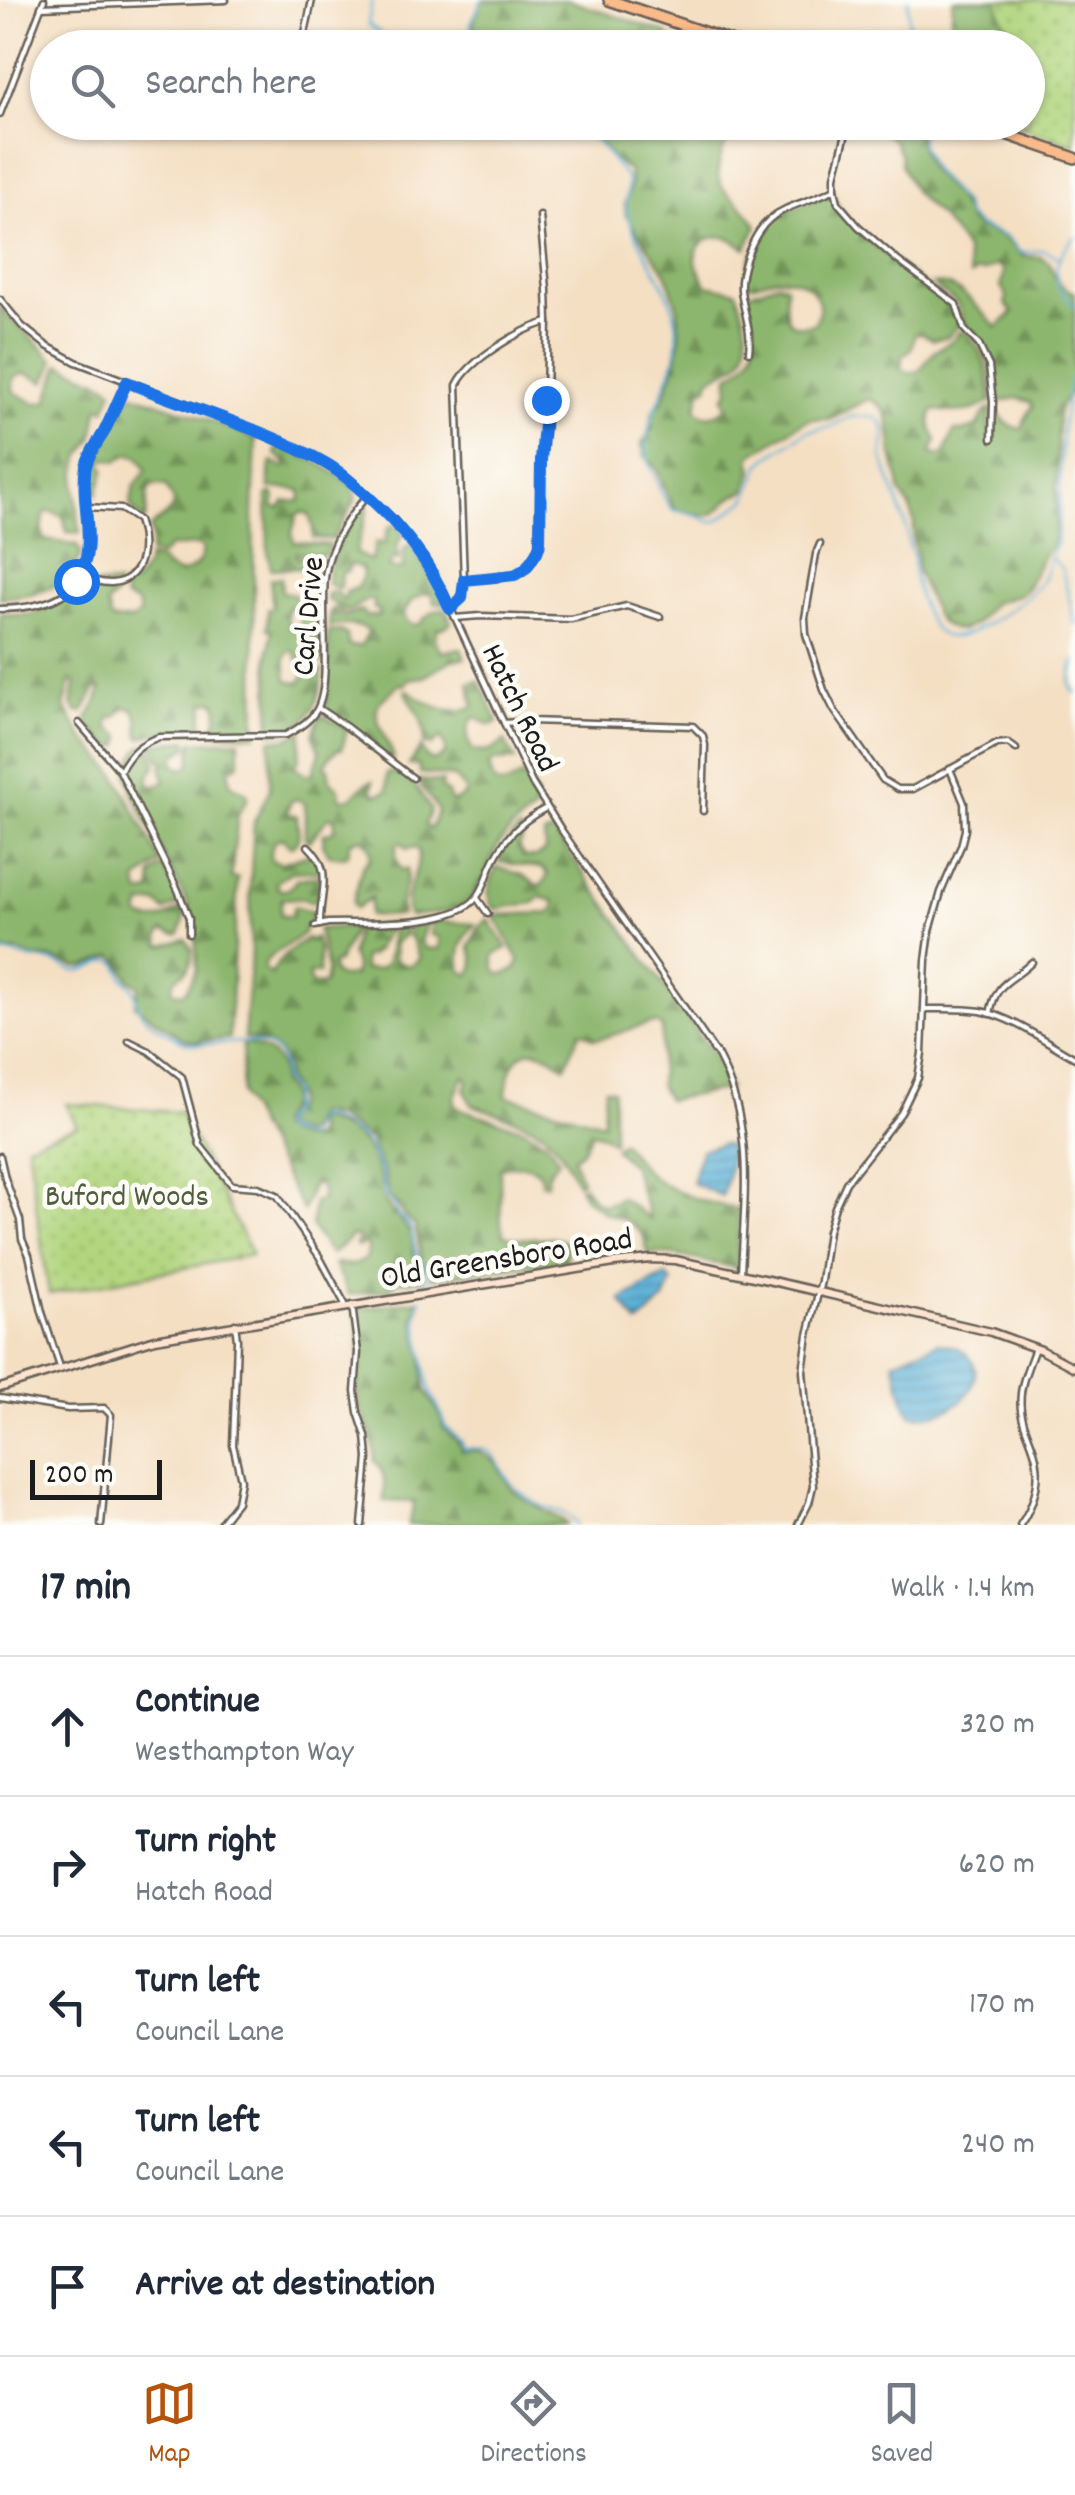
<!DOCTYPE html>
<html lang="en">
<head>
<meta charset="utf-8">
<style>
  body { margin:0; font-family:Dekko,sans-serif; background:#f6f6f7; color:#1f2937 }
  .scale { position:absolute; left:30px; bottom:25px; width:132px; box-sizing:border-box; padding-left:10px; border:5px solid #1c1c1c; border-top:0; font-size:28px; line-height:35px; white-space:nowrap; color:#1c1c1c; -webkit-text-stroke:8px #fdfcf7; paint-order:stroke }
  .stop { position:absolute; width:30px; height:30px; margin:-22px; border:8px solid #1a73e8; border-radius:50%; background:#fff }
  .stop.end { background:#1a73e8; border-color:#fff; box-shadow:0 2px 10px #0008 }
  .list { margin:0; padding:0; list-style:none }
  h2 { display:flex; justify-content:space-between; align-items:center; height:130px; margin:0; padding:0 40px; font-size:42px }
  h2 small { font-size:32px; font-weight:400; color:#747a83 }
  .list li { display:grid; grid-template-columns:65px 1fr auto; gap:30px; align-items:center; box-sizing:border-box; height:140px; padding:0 40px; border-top:2px solid #e0e1e3 }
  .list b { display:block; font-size:38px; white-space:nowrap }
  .list p { margin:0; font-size:32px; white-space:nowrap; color:#747a83 }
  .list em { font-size:32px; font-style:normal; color:#747a83 }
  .icon { flex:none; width:55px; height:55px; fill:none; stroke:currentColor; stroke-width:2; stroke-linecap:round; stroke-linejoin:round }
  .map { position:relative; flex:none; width:1075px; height:1525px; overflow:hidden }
  .search { position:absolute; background:#fff; box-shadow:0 2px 8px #0004; left:30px; right:30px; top:30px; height:110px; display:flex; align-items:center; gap:25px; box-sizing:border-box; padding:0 35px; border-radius:55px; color:#747a83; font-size:38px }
  .sheet { height:830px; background:#fff }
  nav { display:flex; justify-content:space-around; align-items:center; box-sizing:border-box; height:140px; border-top:2px solid #e0e1e3; background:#fff; font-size:28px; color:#747a83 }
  nav a { display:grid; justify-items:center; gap:5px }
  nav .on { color:#b45309 }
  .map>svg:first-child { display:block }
  .grass { fill:url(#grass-dots); stroke:#66784d; stroke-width:2.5 }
  .forest { fill:url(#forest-firs); stroke:#546944; stroke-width:2.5 }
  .water { fill:url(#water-rules); stroke:#3a6679; stroke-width:2.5 }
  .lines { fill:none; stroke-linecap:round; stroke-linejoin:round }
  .stream { stroke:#59afd6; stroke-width:2.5 }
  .street-casing { stroke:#686056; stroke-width:9 }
  .secondary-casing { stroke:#686056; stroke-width:11 }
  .highway-casing { stroke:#686056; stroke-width:14 }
  .street { stroke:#fff; stroke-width:4 }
  .secondary { stroke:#fde4d1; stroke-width:6 }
  .highway { stroke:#fabb8b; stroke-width:9 }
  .route { stroke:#1a73e8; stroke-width:12 }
  .labels { text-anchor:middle; stroke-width:9; stroke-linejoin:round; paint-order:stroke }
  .street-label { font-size:32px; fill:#1c1c1c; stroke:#fdfcf7 }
  .park-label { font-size:32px; fill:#505d3e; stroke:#fdfcf7 }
</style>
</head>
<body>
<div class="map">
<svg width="1075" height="1525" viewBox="0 0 1075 1525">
  <defs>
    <pattern id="grass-dots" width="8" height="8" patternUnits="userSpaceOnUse" patternTransform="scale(2.5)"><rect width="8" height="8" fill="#b1d57e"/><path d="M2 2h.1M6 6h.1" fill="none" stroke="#98b66c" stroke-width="1.8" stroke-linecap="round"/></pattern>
    <pattern id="forest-firs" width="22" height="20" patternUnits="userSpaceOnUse" patternTransform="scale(2.5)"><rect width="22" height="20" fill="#8cb66d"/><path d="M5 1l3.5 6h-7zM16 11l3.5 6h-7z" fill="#729359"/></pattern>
    <pattern id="water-rules" width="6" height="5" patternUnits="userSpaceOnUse" patternTransform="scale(2.5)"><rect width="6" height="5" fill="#59afd6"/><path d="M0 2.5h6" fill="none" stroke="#498ead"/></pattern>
  </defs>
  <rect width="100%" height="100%" fill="#fdfcf7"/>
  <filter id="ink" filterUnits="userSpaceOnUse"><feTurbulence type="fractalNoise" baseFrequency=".01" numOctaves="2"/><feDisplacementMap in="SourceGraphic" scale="20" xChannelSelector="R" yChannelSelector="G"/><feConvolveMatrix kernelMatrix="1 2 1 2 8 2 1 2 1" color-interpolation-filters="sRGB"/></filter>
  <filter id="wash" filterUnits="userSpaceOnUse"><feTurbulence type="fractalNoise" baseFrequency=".0048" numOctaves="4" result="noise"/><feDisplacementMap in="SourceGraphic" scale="40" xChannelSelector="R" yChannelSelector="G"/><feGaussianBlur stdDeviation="2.25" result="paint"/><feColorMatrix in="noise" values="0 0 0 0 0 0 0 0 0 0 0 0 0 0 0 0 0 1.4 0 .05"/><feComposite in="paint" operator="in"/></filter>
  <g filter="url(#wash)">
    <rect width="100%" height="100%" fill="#f4dfc3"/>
    <g class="grass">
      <path d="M961,0H1075V145L1010,123L1028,122V48H960Z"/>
      <path d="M66,1104L180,1112L252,1255L49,1294L27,1144L77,1126Z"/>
    </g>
    <g class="forest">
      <path d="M482,0H568L666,33L676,47H473L474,19Z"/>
      <path d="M953,0H997C1004,34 1014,27 1030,52L1028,54V48L969,47L950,42Z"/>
      <path d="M583,123H760L726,143C702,196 737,189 757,226L746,248C741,245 736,242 731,239C715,233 693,241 696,261C697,269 703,277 706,285L737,291C742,311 757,346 738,363C729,370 718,372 709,380L708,387L701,390L696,409C706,420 716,415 727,408L724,397L729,391V375C767,357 754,326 746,294L777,283L786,285C786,308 779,332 814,324C829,299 808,277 780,278C770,278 759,283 749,286L746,282L750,259L769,221L779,214L833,192C839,223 902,268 929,288C945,300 955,302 960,323L948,337L933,340L921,333L915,334L911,349L902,357L901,369L910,373L919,371L934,352L953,340L961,330C985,347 988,374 991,401C973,414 955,413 934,410C927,421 931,430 937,440L931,453L939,456L944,454L954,431H963L978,426L984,413L990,409L989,440H993L994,409C1004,421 1008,427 1023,429L1024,421L1033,406L1031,402L1017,398L995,403L990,366L981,344L967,329L957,303L933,284C962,282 977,310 997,327L1013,313L1005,304L1007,296L1001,287L1004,270L997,265L983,272L978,271L970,276L965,248L940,217L915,193L901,165V156L894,141L885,134L884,123H920V146L928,167L958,199L970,222L977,227L1005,238L1023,256L1040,257L1050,263C1054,279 1060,287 1075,293L1073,392L1062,403L1058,414L1056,528L1053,544L1041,560L1026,590L1016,596L993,603L975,624L961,630L952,629L941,623L935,615L917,571V555L913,542L914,524L910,507L899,491C901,479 895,470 893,458C889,436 895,409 869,399L829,419H810L801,423L753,454L750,458L753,471L746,491C725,496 723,511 709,515C703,516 681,511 674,509L656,468L645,456L642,444L653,426L651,422L653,411L663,400L677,359L680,338L677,306L666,273L626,216L625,204L631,184L629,171C611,159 597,141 583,123Z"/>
      <path d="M0,306C14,328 40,340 54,362L45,382L26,373L18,375L13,380V391L34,403L47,402L60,364L104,383L113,390L105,410L101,407L98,409L93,439L81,455L77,471L75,485L80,533L67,532L63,516L48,511L44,515L42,532L45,540L77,545L81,553C69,590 35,595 0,598Z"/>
      <path d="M133,394L199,416L256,439L253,513L256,735L213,733C216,723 221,710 215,701L205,702L200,732H161L141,738L138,735C139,722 140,705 123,708L116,717H110L108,727L122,737L119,747C104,746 91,732 87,718L94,708L101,690L96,688L83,712H77L72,705L75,682L71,680L64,706L81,735L116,775L161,862L138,880L137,883L140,893H148L152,889V875L163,866L182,903L165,911L157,903L142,905L139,915C152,927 170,916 183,907L185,917L180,934L175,935L163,931L159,937L161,945L164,946L186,939L192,950C191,955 192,960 190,964C185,979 170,972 173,992L182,993L186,991L197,969L195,927L187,902L133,793L128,776V769L134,756L141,747L148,744L156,764L148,778L150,784L154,787L165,781L161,766L167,762L159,760L152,744L187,740L188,747C179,754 172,751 175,764L181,769L190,766L192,742L239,740V764L229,769L230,784L247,793L248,798L238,814L231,878H238L229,1038L197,1042L184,1039L135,1006L139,986L130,980L119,961L113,956L84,967H75L50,958L32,957L20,952L0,950V613C11,612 21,617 33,614C52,609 66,592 84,587C94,583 106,586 117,584L118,593L107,604L110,618L113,621L133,620L140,613L137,603L125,598L124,586L128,583L134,584L146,567L149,558L162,561L165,567L180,574C194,569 202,563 203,548L197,545L169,547L161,556L150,554L152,541L150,528C160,519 171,516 174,502L166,486C137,479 152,506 144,521L130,506L134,486L147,470L138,456L128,454L117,461L108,459L104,460L102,464L105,469L97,495C80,468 103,443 116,420C122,410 124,400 133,394Z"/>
      <path d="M278,446C306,456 335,468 355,490V501L333,539L313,538V527L309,515L304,512L297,515L292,533L294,542L330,545L326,555L296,553V557L325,559L319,572L310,574L308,568L271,569L268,553L267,496L272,493L275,497L273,507L280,508L284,502L300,501L302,491C292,487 281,490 269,488V472L272,462L284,468L287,464L275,453Z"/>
      <path d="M364,504L368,507L367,511L356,553L371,561L376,542L386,544L385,538L389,527L395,524L404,534L397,545L399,560L393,558L389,567L396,570L403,568L404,550L410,543L441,594L444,604L434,603L432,595L426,593L412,600L404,612L406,621L414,625L422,623L424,618L435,611L446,609L451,622L445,627L437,629L435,639L441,652L461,648L465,658L452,660L424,677L408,679L405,685L399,684C393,691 385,696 380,702C368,715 391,744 394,758L388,757L349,725L324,710L328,699V632L341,631L347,635L349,646H361L369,631C358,624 343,624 329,627L330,616L346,615L361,611H364L365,616H379V610L374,608L373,600H367L350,610L330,613L333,608L339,605L327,600L328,593L336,592L343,600L346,598L345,592L357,588L363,576L362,568L351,564L347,572H341L340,587L337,588L327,583C330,554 345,526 364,504Z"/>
      <path d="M281,577L282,592L295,594L296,600C287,610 284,615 290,628L299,626L304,615L318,614L312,630L305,634V641L320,632L322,662L308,664L306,657L298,660L294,651H290L285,657L287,680L300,683L306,671L322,670C321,704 307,732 271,733L268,656L272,630L267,629L268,609L273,608L270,579Z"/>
      <path d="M479,680L498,722L490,725L474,717C464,729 467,736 472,750C490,754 491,751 505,741L515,760L493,761L489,766C491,771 491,775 493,779C501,793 514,778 523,776L536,795L534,811C521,821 508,830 499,844C487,864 484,891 463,904C448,914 427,914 409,916C400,893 420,875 419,851L415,847L407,849L401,842L397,844C395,854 395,862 402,870L407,869C409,887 397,897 402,915L369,916L371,898L356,908L353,903L362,867L370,859C371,849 370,844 361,838L350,842L348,854L343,857L329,855L323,844L324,833H329L335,829L334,818L329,817L309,842L305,838V804L297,799L291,801L287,813L297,816C297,830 304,839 290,847L282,838L274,841L270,855L271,860L281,863L312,853L320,863V871L291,872L277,881V887L280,890C291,891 291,886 297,879L322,876L316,903L301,898L282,899L280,912L283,915L291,917L294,906L314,912L303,934L270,957L264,964L265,971L272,974C279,956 293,949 307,938L311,940L315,937L319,951V973L309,974V979L313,985L324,984L327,969L318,929L354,926C351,940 344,948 338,962L332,965L333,973C340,979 345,977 354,975L355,965L351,955L357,927L391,923C387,934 379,940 376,951L371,953V956L363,957V970C399,972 383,950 395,924L407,923L405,934L394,943L395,960L407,966L415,963L420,958C414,950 415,942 409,936L412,922L427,921L421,940L423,947L430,949L440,948L438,936L430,935L432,921L475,924C462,939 457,951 461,970L469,975C476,964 475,958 469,947L479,927L488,919L507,948L494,955V966L498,974L507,973L516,969L519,960L494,915L550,913L555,907L554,901L541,897L533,903L494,909C483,897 491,881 496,867L522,875L537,885L543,884L548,874L542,868L499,862C503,848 508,838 520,830L524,835L518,847L524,857H535L545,851L544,835L554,832L715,1057L729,1089L667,1100L659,1085L662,1027L655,1023C632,1026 616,1037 594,1039L586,1033L580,1032L565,1067C556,1061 546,1052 535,1051C513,1049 507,1080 506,1096L603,1123L605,1088L613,1090V1142L603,1135L592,1132L582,1151L573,1158L582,1181L577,1183C550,1120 529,1127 471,1104L465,1090L468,1080L464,1076L454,1098L457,1108L524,1129L546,1142L559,1160L548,1173L547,1184H542C541,1160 517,1165 500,1168L501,1224L504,1235C525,1244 547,1230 568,1243L566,1261L433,1278L431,1268L422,1263L415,1225L404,1217L401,1209L388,1196L385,1176L370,1140L338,1118L320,1113L315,1115L309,1130L303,1134L283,1127V1122C299,1104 300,1099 286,1079C290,1053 267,1041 244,1038L251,953L250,890L254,822L270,789V740L288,738L302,731L299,759L294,766L305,774L312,775L320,752L313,735L319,718L323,716L347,729L342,749H338L329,757L325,766L328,768L330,780L339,789L340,798C357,803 358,783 373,781L372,791L376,795L387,791V773C409,769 420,794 431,810L425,825L431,829L438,811C433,799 423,793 418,780L443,782L441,788L448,793L450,800L454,802L465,795V790L454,777L420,773L418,765H409L421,747L427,758L434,761L444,755L446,750L441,737L431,746L424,744C427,723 415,709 405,691L408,690C426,705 453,717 474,706L469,683Z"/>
      <path d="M243,1043C256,1046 275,1051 280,1066C282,1071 281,1077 281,1083C298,1098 290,1109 278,1122L280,1130L300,1139H312L316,1135V1121L321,1119C359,1135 365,1137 379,1175C382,1182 380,1192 383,1198C388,1210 407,1224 411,1235C416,1251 408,1256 424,1269L422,1280L397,1282L388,1290L349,1295L334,1265L338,1263C351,1266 357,1266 367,1257L368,1246L362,1243L359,1247L356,1245L359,1238L352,1236L331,1255L311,1227L314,1202L322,1199L320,1183L312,1185L303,1211L241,1095Z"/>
      <path d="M622,1142C631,1152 639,1165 648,1173C672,1194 709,1204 739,1209L737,1268L675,1255L648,1253L643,1235L630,1222L605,1213L586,1199L579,1187L584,1186L593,1199L603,1205L613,1202L620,1197L650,1219L632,1165L614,1148Z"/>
      <path d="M419,1300L414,1319L422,1354L425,1389L442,1418L443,1428L460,1444L461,1451L477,1450L486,1455L495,1461L512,1489L526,1500L564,1521L567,1525H408L415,1502L384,1501C384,1485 387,1471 374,1461C377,1435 358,1416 357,1390C357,1380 360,1369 360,1358C361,1341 358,1325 355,1309Z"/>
    </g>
    <g class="water">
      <path d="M723,1144L730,1147L729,1170L722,1196L692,1183L701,1150Z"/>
      <path d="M666,1275L672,1282L664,1300L641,1322L637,1323L621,1300Z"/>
      <path d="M938,1343C1003,1350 975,1421 913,1415L906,1408L894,1361Z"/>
    </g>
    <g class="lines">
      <g class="stream">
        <path d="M372,0L368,24L384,36L396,38L405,48"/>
        <path d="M908,0L910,48"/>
        <path d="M469,48L471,23L482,0"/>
        <path d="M581,122L627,179C629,192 624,204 628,217C644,261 681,294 677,344C674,380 646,416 646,447C645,457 651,467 655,476C660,488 664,500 673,510L695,514L710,522L717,521L746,500L760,466L767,458L807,431L830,427L850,417L871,416L877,418L883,425L885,434L882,456L907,530L909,547L914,556C911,574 920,606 930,622C935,632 943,638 955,637C976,635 1026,601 1040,584C1050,572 1047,555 1057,543C1064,484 1055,426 1075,368"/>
        <path d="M921,122V144L932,169L963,203L967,216L978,226L1006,237L1021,253L1044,250L1060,258"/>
        <path d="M1075,237C1052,261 1048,282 1075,306"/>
        <path d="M1052,558L1062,569L1075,624"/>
        <path d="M1075,660L1070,684L1075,693"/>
        <path d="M0,953C11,951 19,957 30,959C38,960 45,959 53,962C60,964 67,969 74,971C89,974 107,954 117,963C119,965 122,975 123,977C126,981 131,985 133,989C137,995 136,1004 140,1011C145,1021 174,1037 184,1042C211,1053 290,1019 283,1080L293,1092L289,1114L281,1122L282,1130L307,1138L316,1118L325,1117L343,1126L359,1136L370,1147L382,1174L386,1197L396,1207L398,1216L410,1226L416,1253L421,1264L429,1270L425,1290"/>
        <path d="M421,1298L417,1319L429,1388L443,1417L445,1426L462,1442L463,1449C499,1444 494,1462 511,1483C517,1490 528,1498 536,1503C552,1512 567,1509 577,1525"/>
      </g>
    </g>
  </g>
  <g filter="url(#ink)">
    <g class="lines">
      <g class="street-casing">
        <g id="street">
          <path d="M41,7L226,0"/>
          <path d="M302,48L312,0"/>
          <path d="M0,114L44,0"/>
          <path d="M849,122L835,176V189L838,203L858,226L897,260L956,304L964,329L979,345L989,366L993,402L992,439"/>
          <path d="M0,299L22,326L47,346L76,362L257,431L308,454L344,475L392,518L424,558L444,594L532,783L562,831L718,1056C755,1127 744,1196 741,1274"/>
          <path d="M749,352C752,329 743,311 741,290C740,279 743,269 746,259C765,204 790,211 835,189"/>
          <path d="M820,544L816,554L805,618L806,634L824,690L834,710L883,780L898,789H913L997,744L1008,743L1016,749"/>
          <path d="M81,575C128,599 153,566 138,520L121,509L87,507"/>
          <path d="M464,580L503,577L520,573L531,563L539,544L541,460L545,428L548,322L547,289L540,216"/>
          <path d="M451,608L462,598L464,580L457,385C469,360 521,329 548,322"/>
          <path d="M0,609C35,608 79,601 86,560C90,542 87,523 87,505C86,492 84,478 86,466C89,452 97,443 104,432C113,416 119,398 127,382"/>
          <path d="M455,618L480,616L571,619L627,606L660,617"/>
          <path d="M318,708L348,728L413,778"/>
          <path d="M79,723L120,771L178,890L189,918V934"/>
          <path d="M504,723L529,721L693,726L703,736L705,745L703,811"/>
          <path d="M120,771C131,752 139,744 159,737L286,735C297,729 309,722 316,711C333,685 319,606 326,571C331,542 348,517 367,496"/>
          <path d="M308,846C335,872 319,892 320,925"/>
          <path d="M477,898L488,914"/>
          <path d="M315,926L328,923C364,922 454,928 477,897C483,889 487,878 490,869C502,840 518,823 546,808"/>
          <path d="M924,1009C943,1009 962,1008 981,1011C1014,1018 1046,1042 1075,1058"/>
          <path d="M990,1014C996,980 1011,983 1032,962"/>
          <path d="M129,1041L149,1051L182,1077L200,1145L232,1185L258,1187L277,1195L319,1256L346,1306"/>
          <path d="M0,1156L5,1178L20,1220L22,1239L29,1255L42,1312L60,1367"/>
          <path d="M352,1305L358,1352L355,1391L358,1412L366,1436L368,1458L362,1525"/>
          <path d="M0,1398L68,1409L104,1408L111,1415L101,1525"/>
          <path d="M219,1525L237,1502L241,1480L233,1445L237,1340L235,1324"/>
          <path d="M798,1525L809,1503L813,1486L803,1371L808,1335L821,1281L828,1231L835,1207L846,1183L901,1113L918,1078L922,1053L926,960L930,931L941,892L961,846L965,830L964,803L950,769"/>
          <path d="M1020,1525C1032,1508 1040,1485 1037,1464C1035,1445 1023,1429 1021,1410C1018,1387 1028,1368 1035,1348"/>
        </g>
      </g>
      <g class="secondary-casing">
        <path id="secondary" d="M0,1388L155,1339L614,1263L650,1259L675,1260L768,1280L991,1332L1041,1350L1075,1368"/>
      </g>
      <g class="highway-casing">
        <g id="highway">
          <path d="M609,0L750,48"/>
          <path d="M971,122L1075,158"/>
        </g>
      </g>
      <use href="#street" class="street"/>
      <use href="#secondary" class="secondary"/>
      <use href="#highway" class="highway"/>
    </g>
  </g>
  <g class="lines" filter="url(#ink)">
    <path class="route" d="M76,581C100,546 79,505 86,466C89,453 97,444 104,432C112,416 119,398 127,382C193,410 264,428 327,464C341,472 351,482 363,492C401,526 430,561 450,609L462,598L464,580L515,575L526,568L537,552L540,544L541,460L546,400"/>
  </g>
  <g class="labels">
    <g class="street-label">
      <text transform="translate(306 616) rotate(-85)" y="11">Carl Drive</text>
      <text transform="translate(522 707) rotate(64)" y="11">Hatch Road</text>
      <text transform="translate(506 1256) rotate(-9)" y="11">Old Greensboro Road</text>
    </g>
    <g class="park-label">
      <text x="127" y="1205">Buford Woods</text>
    </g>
  </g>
</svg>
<div class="scale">200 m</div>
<div class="stop" style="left:76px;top:581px"></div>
<div class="stop end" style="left:546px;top:400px"></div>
<div class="search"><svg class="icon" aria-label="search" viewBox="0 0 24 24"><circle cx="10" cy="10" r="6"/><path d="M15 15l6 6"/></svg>Search here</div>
</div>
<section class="sheet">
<h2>17 min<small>Walk · 1.4 km</small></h2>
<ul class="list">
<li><svg class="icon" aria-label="ahead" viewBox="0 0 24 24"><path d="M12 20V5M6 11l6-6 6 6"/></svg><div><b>Continue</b><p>Westhampton Way</p></div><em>320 m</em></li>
<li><svg class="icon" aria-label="right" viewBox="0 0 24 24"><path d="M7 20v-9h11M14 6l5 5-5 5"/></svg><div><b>Turn right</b><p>Hatch Road</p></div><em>620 m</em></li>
<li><svg class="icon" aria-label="left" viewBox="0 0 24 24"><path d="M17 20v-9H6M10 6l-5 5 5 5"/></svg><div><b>Turn left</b><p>Council Lane</p></div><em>170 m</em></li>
<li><svg class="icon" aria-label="left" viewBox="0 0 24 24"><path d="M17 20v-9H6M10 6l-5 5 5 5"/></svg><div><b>Turn left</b><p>Council Lane</p></div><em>240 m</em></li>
<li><svg class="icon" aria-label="arrive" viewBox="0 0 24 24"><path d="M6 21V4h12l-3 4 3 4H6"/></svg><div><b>Arrive at destination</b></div></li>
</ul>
</section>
<nav>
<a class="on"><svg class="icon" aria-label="map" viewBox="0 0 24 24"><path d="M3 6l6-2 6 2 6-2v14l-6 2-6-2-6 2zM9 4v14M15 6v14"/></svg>Map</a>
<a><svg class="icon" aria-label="directions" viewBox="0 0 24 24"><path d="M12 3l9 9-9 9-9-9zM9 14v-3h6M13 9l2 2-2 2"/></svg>Directions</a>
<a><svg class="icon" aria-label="saved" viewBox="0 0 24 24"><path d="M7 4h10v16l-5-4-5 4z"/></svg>Saved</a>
</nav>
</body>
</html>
